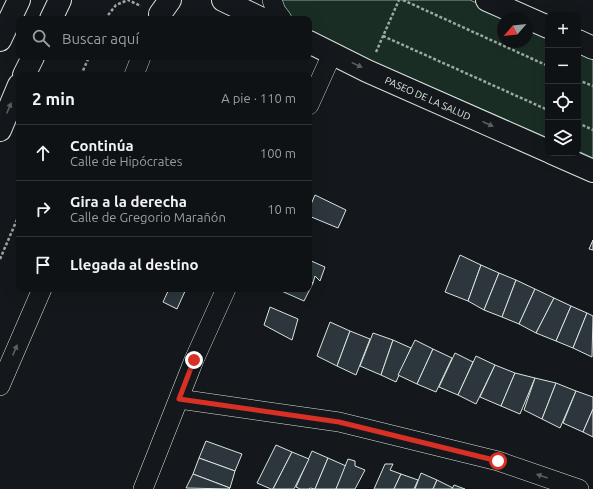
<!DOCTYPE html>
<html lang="es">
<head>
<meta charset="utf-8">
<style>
  body { margin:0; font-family:Ubuntu,sans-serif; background:#181b1e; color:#f1f3f6 }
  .controls { position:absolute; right:12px; top:12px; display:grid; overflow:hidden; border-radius:8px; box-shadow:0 4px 16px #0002 }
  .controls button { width:36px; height:36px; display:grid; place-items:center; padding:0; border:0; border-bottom:1px solid #2f3234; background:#0f1215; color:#f1f3f6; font:20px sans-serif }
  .compass { position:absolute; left:497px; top:12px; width:36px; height:36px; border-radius:50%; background:#0f1215; box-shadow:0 4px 16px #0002; rotate:242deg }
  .stop { position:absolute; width:12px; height:12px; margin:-9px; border:3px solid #d93025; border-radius:50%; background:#fff }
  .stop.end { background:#d93025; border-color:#fff; box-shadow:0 1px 4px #0008 }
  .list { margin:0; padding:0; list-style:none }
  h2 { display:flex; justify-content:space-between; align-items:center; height:52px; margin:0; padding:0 16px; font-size:17px }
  h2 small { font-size:13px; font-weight:400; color:#9b9ea0 }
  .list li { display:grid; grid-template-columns:26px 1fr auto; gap:12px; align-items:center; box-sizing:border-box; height:56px; padding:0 16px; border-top:1px solid #2f3234 }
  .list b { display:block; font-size:15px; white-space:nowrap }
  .list p { margin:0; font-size:13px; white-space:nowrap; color:#9b9ea0 }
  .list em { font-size:13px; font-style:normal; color:#9b9ea0 }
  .icon { flex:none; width:22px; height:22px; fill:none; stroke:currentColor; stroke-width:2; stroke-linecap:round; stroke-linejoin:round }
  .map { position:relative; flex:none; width:593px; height:489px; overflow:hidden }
  .search { position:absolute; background:#0f1215; box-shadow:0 4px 16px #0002; left:16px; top:16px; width:296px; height:44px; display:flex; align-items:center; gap:10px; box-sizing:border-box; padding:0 14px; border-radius:8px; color:#9b9ea0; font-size:15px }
  .panel { position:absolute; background:#0f1215; box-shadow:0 4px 16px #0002; left:16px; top:72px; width:296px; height:220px; border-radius:8px }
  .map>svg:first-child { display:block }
  .green { fill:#1a2d24; stroke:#939e99 }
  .building { fill:#2c363c; stroke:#d8e6dc }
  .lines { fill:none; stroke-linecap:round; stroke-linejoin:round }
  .street-casing { stroke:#d8e6dc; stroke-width:20 }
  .secondary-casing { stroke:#d8e6dc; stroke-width:24 }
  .highway-casing { stroke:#d8e6dc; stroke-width:24 }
  .path { stroke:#9da8a2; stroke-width:2.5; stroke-dasharray:3 2; stroke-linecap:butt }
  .street { stroke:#14181c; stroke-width:19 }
  .secondary { stroke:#14181c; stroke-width:22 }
  .highway { stroke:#14181c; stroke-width:22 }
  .oneway { fill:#59605f }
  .route { stroke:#d93025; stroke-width:5 }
  .labels { text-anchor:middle; stroke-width:3; stroke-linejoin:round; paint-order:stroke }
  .street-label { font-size:10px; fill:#d8e6dc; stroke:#14181c }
</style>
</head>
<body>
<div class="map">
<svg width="593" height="489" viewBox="0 0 593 489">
  <rect width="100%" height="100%" fill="#14181c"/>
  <g class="green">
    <path d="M279,0H470L509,18H503V42H527V26L548,36V138L334,45L309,31V19H290Z"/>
    <path d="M578,50L593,57V158L578,151Z"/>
  </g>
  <g class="building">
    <path d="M315,195L346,210L338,228L309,216V209Z"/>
    <path d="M593,240V250L589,249Z"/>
    <path d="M460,255L481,265L468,301L445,292Z"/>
    <path d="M309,260L325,267L320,281L315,276L313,283L309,281Z"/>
    <path d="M481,265L499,273L484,310L468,301Z"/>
    <path d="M499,273L516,280L502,317L484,310Z"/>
    <path d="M516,280L535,289L519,324L502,317Z"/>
    <path d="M309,281L313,283L304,301L277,289H309Z"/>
    <path d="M169,289H186L177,309L163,302Z"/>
    <path d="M535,289L554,298L536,333L519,324Z"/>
    <path d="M554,298L571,306L556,341L536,333Z"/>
    <path d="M571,306L587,313L573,348L556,341Z"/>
    <path d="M270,307L298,319L292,340L264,325Z"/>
    <path d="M587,313L593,316L592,357L573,348Z"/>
    <path d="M330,322L350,331L337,366L317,356Z"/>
    <path d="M350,331L370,339L356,375L337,366Z"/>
    <path d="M373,333L393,340L381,375L360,366Z"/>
    <path d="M393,340L411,348L396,382L381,375Z"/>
    <path d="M415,340L433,349L417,384L398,375Z"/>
    <path d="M433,349L452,358L436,392L417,384Z"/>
    <path d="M455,353L473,362L458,395L439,387Z"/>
    <path d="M476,356L495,365L476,404L458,395Z"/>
    <path d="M495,365L515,373L501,406L480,397Z"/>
    <path d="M515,373L535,378L520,414L501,406Z"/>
    <path d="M535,378L556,383L542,419L524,410Z"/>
    <path d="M556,383L576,391L560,428L542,419Z"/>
    <path d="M576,391L593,397V409L583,432L563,423Z"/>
    <path d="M593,409V437L583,432Z"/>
    <path d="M206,441L242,454L235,471L199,458Z"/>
    <path d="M276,445L292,452L273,489H271L257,483Z"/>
    <path d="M312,451L328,458L315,489L310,488L309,489H300L296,487Z"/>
    <path d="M292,452L309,459L294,489H273Z"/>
    <path d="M199,458L235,471L230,488L193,474Z"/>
    <path d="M328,458L346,466L336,489H315Z"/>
    <path d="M348,459L355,461V466L365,470L355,489H336Z"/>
    <path d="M385,464H393L390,470L401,474L394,489H374Z"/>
    <path d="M421,473L437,480L433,489H415Z"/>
    <path d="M193,474L230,488L229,489L186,488Z"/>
    <path d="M401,474L418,480L414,489H394Z"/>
    <path d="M437,480L453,488L452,489H433Z"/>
    <path d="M454,485L465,489H452Z"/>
  </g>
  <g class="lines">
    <g class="street-casing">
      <g id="street">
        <path d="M272,0L276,11L282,19"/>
        <path d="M134,75L141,57"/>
        <path d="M309,105L332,54"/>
        <path d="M0,386L42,289"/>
        <path d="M179,399L339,422L498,461L579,489"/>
        <path d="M143,489L194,360L226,289"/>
      </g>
    </g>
    <g class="secondary-casing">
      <g id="secondary">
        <path d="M223,0L262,19"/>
        <path d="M487,0L548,27"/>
        <path d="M160,14L170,0"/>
        <path d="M578,41L593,48"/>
        <path d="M309,42L367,71L548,151"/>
        <path d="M552,153L593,171"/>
      </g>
    </g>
    <g class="highway-casing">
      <g id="highway">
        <path d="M51,19L60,0"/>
        <path d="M0,40L19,0"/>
        <path d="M24,75L33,57"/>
        <path d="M0,130L19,85"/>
      </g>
    </g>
    <g class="path">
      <path d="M403,0L548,66"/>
      <path d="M105,19L116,5L128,0L141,6"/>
      <path d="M383,36L548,110"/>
      <path d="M376,52L399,0"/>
      <path d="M81,75L89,57"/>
      <path d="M578,80L593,86"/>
      <path d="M578,123L593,130"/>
      <path d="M0,259L19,215"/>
    </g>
    <use href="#street" class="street"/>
    <use href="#secondary" class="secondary"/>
    <use href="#highway" class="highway"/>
  </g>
  <defs><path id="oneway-solid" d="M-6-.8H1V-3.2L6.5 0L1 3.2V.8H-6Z"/></defs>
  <g class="oneway">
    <use href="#oneway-solid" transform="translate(357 65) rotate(26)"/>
    <use href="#oneway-solid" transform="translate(9 108) rotate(-67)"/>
    <use href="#oneway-solid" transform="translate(488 124) rotate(24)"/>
    <use href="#oneway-solid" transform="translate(15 350) rotate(-67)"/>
    <use href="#oneway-solid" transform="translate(542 476) rotate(-161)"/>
  </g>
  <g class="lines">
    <path class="route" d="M194,360L179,399L339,422L498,461"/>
  </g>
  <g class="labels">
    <g class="street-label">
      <text transform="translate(428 98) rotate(24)" y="4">PASEO DE LA SALUD</text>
    </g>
  </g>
</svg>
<div class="controls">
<button>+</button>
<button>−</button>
<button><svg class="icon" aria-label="locate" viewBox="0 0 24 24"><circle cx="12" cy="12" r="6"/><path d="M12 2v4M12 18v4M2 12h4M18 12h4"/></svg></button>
<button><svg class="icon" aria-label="layers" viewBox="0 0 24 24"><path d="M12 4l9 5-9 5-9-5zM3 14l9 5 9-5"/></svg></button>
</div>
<svg class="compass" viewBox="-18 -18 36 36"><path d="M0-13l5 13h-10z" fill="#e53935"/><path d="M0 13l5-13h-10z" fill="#9b9ea0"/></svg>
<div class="stop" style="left:498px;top:461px"></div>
<div class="stop end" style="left:194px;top:360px"></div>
<div class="search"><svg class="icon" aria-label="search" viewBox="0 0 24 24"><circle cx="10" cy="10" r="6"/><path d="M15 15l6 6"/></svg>Buscar aquí</div>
<section class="panel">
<h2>2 min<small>A pie · 110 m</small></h2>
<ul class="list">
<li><svg class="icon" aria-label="ahead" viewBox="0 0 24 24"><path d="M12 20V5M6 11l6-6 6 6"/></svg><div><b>Continúa</b><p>Calle de Hipócrates</p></div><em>100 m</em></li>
<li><svg class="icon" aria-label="right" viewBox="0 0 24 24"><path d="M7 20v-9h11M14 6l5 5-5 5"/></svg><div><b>Gira a la derecha</b><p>Calle de Gregorio Marañón</p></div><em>10 m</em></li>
<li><svg class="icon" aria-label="arrive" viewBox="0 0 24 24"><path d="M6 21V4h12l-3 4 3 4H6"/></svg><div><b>Llegada al destino</b></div></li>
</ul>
</section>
</div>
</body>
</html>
